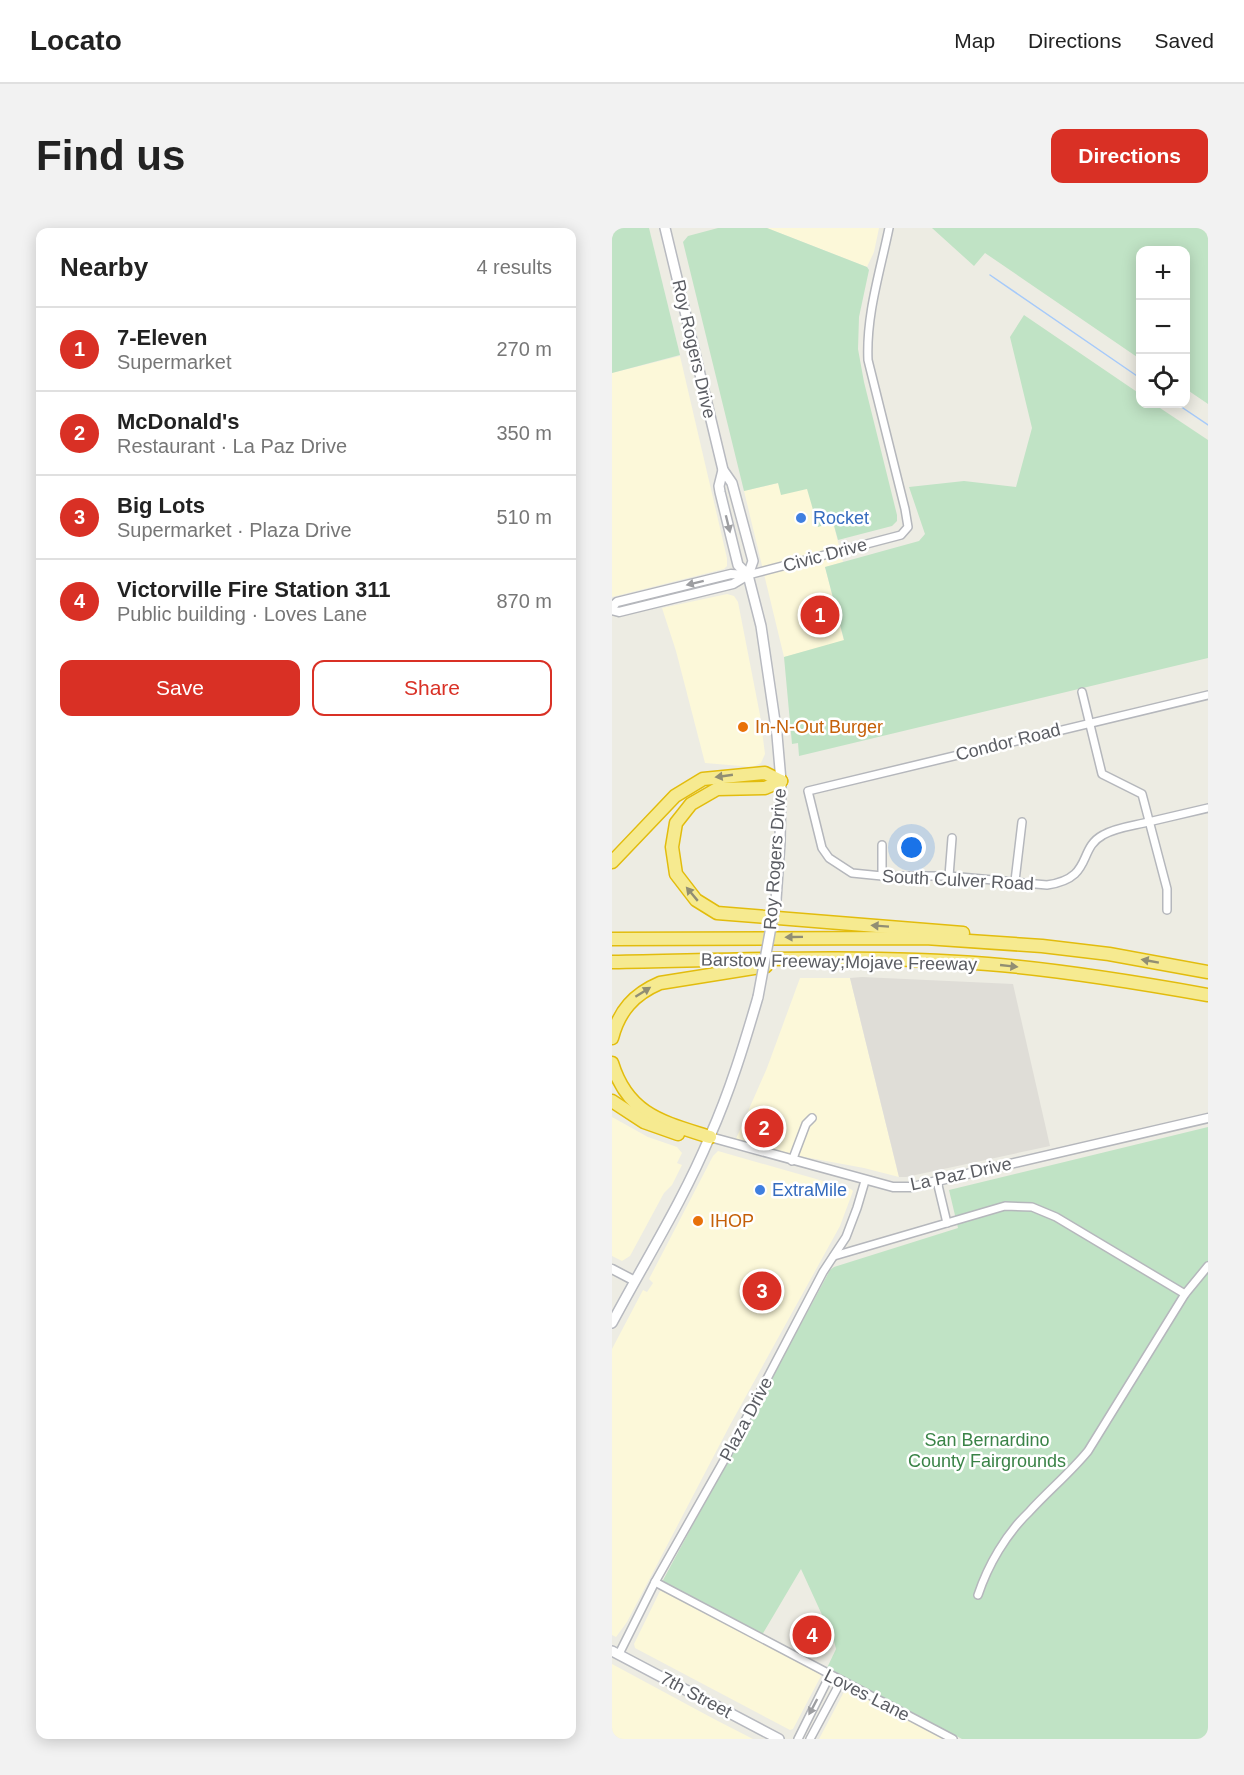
<!DOCTYPE html>
<html lang="en">
<head>
<meta charset="utf-8">
<style>
  body { margin:0; font-family:Helvetica,sans-serif; background:#f2f2f2; color:#222 }
  .controls { position:absolute; right:18px; top:18px; display:grid; overflow:hidden; border-radius:12px; box-shadow:0 3px 15px #0003 }
  .controls button { width:54px; height:54px; display:grid; place-items:center; padding:0; border:0; border-bottom:2px solid #e0e0e0; background:#fff; color:#222; font:30px sans-serif }
  .you { position:absolute; left:300px; top:620px; width:21px; height:21px; margin:-15px; border:4px solid #fff; border-radius:50%; background:#1a73e8; box-shadow:0 0 0 9px #1a73e833 }
  .badge { display:grid; place-items:center; width:39px; height:39px; border-radius:50%; background:#d93025; color:#fff; font-size:20px; font-weight:700 }
  .pin { position:absolute; translate:-50% -50%; border:3px solid #fff; box-shadow:0 2px 6px #0006 }
  .list { margin:0; padding:0; list-style:none }
  h2 { display:flex; justify-content:space-between; align-items:center; height:78px; margin:0; padding:0 24px; font-size:26px }
  h2 small { font-size:20px; font-weight:400; color:#767676 }
  .list li { display:grid; grid-template-columns:39px 1fr auto; gap:18px; align-items:center; box-sizing:border-box; height:84px; padding:0 24px; border-top:2px solid #e0e0e0 }
  .list b { display:block; font-size:22px; white-space:nowrap }
  .list p { margin:0; font-size:20px; white-space:nowrap; color:#767676 }
  .list em { font-size:20px; font-style:normal; color:#767676 }
  .actions { display:flex; gap:12px; padding:18px 24px }
  .actions a { flex:1; padding:14px 0; border:2px solid #d93025; border-radius:12px; text-align:center; font-size:21px; color:#d93025 }
  .actions .main { background:#d93025; color:#fff }
  .icon { flex:none; width:33px; height:33px; fill:none; stroke:currentColor; stroke-width:2; stroke-linecap:round; stroke-linejoin:round }
  .map { position:relative; flex:none; width:596px; height:1511px; overflow:hidden; border-radius:12px }
  header { display:flex; align-items:center; gap:36px; box-sizing:border-box; height:84px; padding:0 30px; background:#fff; border-bottom:2px solid #e0e0e0 }
  header strong { font-size:28px }
  nav { display:flex; gap:33px; margin-inline-start:auto; font-size:21px }
  .intro { display:flex; align-items:center; justify-content:space-between; box-sizing:border-box; height:144px; padding:0 36px }
  h1 { margin:0; font-size:42px }
  .button { padding:15px 27px; border-radius:12px; background:#d93025; color:#fff; font-size:21px; font-weight:700 }
  main { display:flex; gap:36px; padding:0 36px }
  aside { flex:1; background:#fff; border-radius:12px; box-shadow:0 3px 15px #0003 }
  .map>svg:first-child { display:block }
  .commercial { fill:#fcf8d9 }
  .industrial { fill:#dfddd7 }
  .green { fill:#c0e3c5 }
  .lines { fill:none; stroke-linecap:round; stroke-linejoin:round }
  .stream { stroke:#a6cafa; stroke-width:1.5 }
  .minor-casing { stroke:#b5b7bc; stroke-width:10 }
  .tertiary-casing { stroke:#b5b7bc; stroke-width:11 }
  .secondary-casing { stroke:#b8bac0; stroke-width:12 }
  .motorway-casing { stroke:#e2bc0d; stroke-width:15 }
  .minor { stroke:#fff; stroke-width:7 }
  .tertiary { stroke:#fff; stroke-width:8 }
  .secondary { stroke:#fff; stroke-width:9 }
  .motorway { stroke:#f6ea90; stroke-width:12 }
  .secondary-bridge-casing { stroke:#b8bac0; stroke-width:12; stroke-linecap:butt }
  .secondary-bridge { stroke:#fff; stroke-width:9 }
  .oneway { fill:#9d9ea1 }
  .oneway2 { fill:#918e73 }
  .shop-dot { fill:#3f7fe0; stroke:#fff; stroke-width:2 }
  .food-dot { fill:#e8710a; stroke:#fff; stroke-width:2 }
  .labels { text-anchor:middle; stroke-width:5; stroke-linejoin:round; paint-order:stroke }
  .street-label { font-size:18px; fill:#5b5d63; stroke:#fff }
  .shop-label { font-size:18px; fill:#366cbe; stroke:#fff; text-anchor:start }
  .food-label { font-size:18px; fill:#c56008; stroke:#fff; text-anchor:start }
  .park-label { font-size:18px; fill:#3a8347; stroke:#fff }
</style>
</head>
<body>
<header>
<strong>Locato</strong>
<nav><a>Map</a><a>Directions</a><a>Saved</a></nav>
</header>
<div class="intro"><h1>Find us</h1><a class="button">Directions</a></div>
<main>
<aside>
<h2>Nearby<small>4 results</small></h2>
<ul class="list">
<li><span class="badge">1</span><div><b>7-Eleven</b><p>Supermarket</p></div><em>270 m</em></li>
<li><span class="badge">2</span><div><b>McDonald's</b><p>Restaurant · La Paz Drive</p></div><em>350 m</em></li>
<li><span class="badge">3</span><div><b>Big Lots</b><p>Supermarket · Plaza Drive</p></div><em>510 m</em></li>
<li><span class="badge">4</span><div><b>Victorville Fire Station 311</b><p>Public building · Loves Lane</p></div><em>870 m</em></li>
</ul>
<div class="actions"><a class="main">Save</a><a>Share</a></div>
</aside>
<div class="map">
<svg width="596" height="1511" viewBox="0 0 596 1511">
  <rect width="100%" height="100%" fill="#edece3"/>
  <g class="commercial">
    <path d="M155,0H267L262,24L255,39Z"/>
    <path d="M68,128L115,330V338L112,341L0,369V145Z"/>
    <path d="M166,255L196,261L206,298L221,294L231,334L213,339L232,413L172,429L132,263Z"/>
    <path d="M115,366L122,368L126,374L148,487L153,526L149,535L141,539L93,535L64,423L50,380Z"/>
    <path d="M188,750H238L287,949L252,940L176,926L123,913L155,840Z"/>
    <path d="M0,889L36,909L65,919L70,925L65,935L70,937L60,957L52,965L18,1028L10,1033L0,1028Z"/>
    <path d="M106,923L239,961L241,963L228,998L118,1197L15,1394L4,1409L0,1407V1121L31,1062L35,1064L41,1055L37,1051L101,928Z"/>
    <path d="M49,1361L207,1445L209,1448L181,1501L178,1502L23,1420L22,1416Z"/>
    <path d="M0,1436L102,1491L141,1511H0Z"/>
    <path d="M234,1460L250,1466L336,1511H207Z"/>
  </g>
  <path class="industrial" d="M250,749L401,756L438,918L294,949H287L238,750Z"/>
  <g class="green">
    <path d="M0,0H37L68,127L0,145Z"/>
    <path d="M106,0H155L255,39L257,42L247,89L246,121L252,154L285,287V293L280,298L226,312L221,294L206,299L195,261L169,267L166,255L132,263L71,14L76,8Z"/>
    <path d="M320,0H596V176L574,161V22H528V131L373,25L362,38Z"/>
    <path d="M412,87L528,166V176H542L596,212V430L187,528L186,515L180,516L172,429L232,412L213,339L307,313L313,306L297,259L352,253L404,259L420,200L398,109Z"/>
    <path d="M596,899V1511H350L215,1440L224,1421L222,1413L189,1341L150,1407L50,1354L218,1042L222,1039L346,1000L337,962Z"/>
  </g>
  <g class="lines">
    <g class="stream">
      <path d="M378,47L528,150"/>
      <path d="M565,176L596,197"/>
    </g>
    <g class="minor-casing">
      <g id="minor">
        <path d="M136,347L289,307L296,299L293,281L256,132C254,87 268,44 277,0"/>
        <path d="M470,464L490,546L530,566L555,661V682"/>
        <path d="M596,467L196,563L210,620L217,630L240,645L270,648H337L435,657C482,650 465,621 491,607C503,600 519,598 532,595C553,590 575,585 596,580"/>
        <path d="M270,648V617"/>
        <path d="M337,648L340,610"/>
        <path d="M403,653L410,594"/>
        <path d="M180,933L194,896L200,890"/>
        <path d="M325,953L335,995"/>
        <path d="M222,1028L393,978L420,979L444,989L573,1066"/>
        <path d="M43,1354L341,1511"/>
        <path d="M366,1367C376,1337 394,1306 417,1284C436,1263 458,1245 476,1223L573,1066L596,1038"/>
        <path d="M7,1426L43,1354L115,1227L211,1044L234,1009L245,980L253,953"/>
        <path d="M186,1511L218,1447"/>
        <path d="M198,1511L229,1453"/>
      </g>
    </g>
    <g class="tertiary-casing">
      <g id="tertiary">
        <path d="M0,379L5,374L119,346L136,347"/>
        <path d="M0,382L7,384L121,356L136,347"/>
        <path d="M98,909L281,959H301L325,953L596,890"/>
        <path d="M0,1041L23,1053"/>
      </g>
    </g>
    <g class="secondary-casing">
      <g id="secondary">
        <path d="M53,0L111,242L120,255L141,333L136,347"/>
        <path d="M111,242L107,258L108,264L126,337L136,347L149,398L165,507L169,553L168,614L164,672"/>
        <path d="M0,1095C33,1033 71,973 98,908C118,863 132,817 146,769"/>
        <path d="M0,1423L167,1511"/>
      </g>
    </g>
    <g class="motorway-casing">
      <g id="motorway">
        <path d="M169,553L153,560L105,561L79,576L64,595L60,619L64,646L84,672L105,685L351,705"/>
        <path d="M0,634L63,568L91,551L153,545L169,553"/>
        <path d="M0,711L313,710L430,718L497,726L596,744"/>
        <path d="M0,734C125,732 252,726 376,736C450,742 523,754 596,767"/>
        <path d="M0,810C7,783 22,766 48,755L154,738"/>
        <path d="M0,835C16,887 51,894 98,909"/>
        <path d="M0,873L32,894L66,906"/>
      </g>
    </g>
    <use href="#minor" class="minor"/>
    <use href="#tertiary" class="tertiary"/>
    <use href="#secondary" class="secondary"/>
    <use href="#motorway" class="motorway"/>
    <g class="secondary-bridge-casing">
      <path id="secondary-bridge" d="M146,769L164,672"/>
    </g>
    <use href="#secondary-bridge" class="secondary-bridge"/>
  </g>
  <defs><path id="oneway-solid" d="M-6-.8H1V-3.2L6.5 0L1 3.2V.8H-6Z" transform="scale(1.5)"/></defs>
  <g class="oneway">
    <use href="#oneway-solid" transform="translate(116 296) rotate(76)"/>
    <use href="#oneway-solid" transform="translate(83 355) rotate(166)"/>
    <use href="#oneway-solid" transform="translate(201 1479) rotate(118)"/>
  </g>
  <g class="oneway2">
    <use href="#oneway-solid" transform="translate(112 548) rotate(172)"/>
    <use href="#oneway-solid" transform="translate(80 666) rotate(-130)"/>
    <use href="#oneway-solid" transform="translate(268 698) rotate(-176)"/>
    <use href="#oneway-solid" transform="translate(182 709) rotate(179)"/>
    <use href="#oneway-solid" transform="translate(538 733) rotate(-170)"/>
    <use href="#oneway-solid" transform="translate(397 738) rotate(6)"/>
    <use href="#oneway-solid" transform="translate(31 764) rotate(-32)"/>
  </g>
  <g class="shop-dot">
    <circle cx="189" cy="290" r="6"/>
    <circle cx="148" cy="962" r="6"/>
  </g>
  <g class="food-dot">
    <circle cx="131" cy="499" r="6"/>
    <circle cx="86" cy="993" r="6"/>
  </g>
  <g class="labels">
    <g class="street-label">
      <text transform="translate(82 121) rotate(77)" y="6">Roy Rogers Drive</text>
      <text transform="translate(213 327) rotate(-15)" y="6">Civic Drive</text>
      <text transform="translate(396 514) rotate(-14)" y="6">Condor Road</text>
      <text transform="translate(163 631) rotate(-86)" y="6">Roy Rogers Drive</text>
      <text transform="translate(346 652) rotate(3)" y="6">South Culver Road</text>
      <text transform="translate(227 734) rotate(1)" y="6">Barstow Freeway;Mojave Freeway</text>
      <text transform="translate(349 946) rotate(-12)" y="6">La Paz Drive</text>
      <text transform="translate(134 1191) rotate(-62)" y="6">Plaza Drive</text>
      <text transform="translate(84 1467) rotate(28)" y="6">7th Street</text>
      <text transform="translate(255 1467) rotate(27)" y="6">Loves Lane</text>
    </g>
    <g class="shop-label">
      <text x="201" y="296">Rocket</text>
      <text x="160" y="968">ExtraMile</text>
    </g>
    <g class="food-label">
      <text x="143" y="505">In-N-Out Burger</text>
      <text x="98" y="999">IHOP</text>
    </g>
    <g class="park-label">
      <text x="375" y="1218">San Bernardino<tspan x="375" dy="21">County Fairgrounds</tspan></text>
    </g>
  </g>
</svg>
<div class="controls">
<button>+</button>
<button>−</button>
<button><svg class="icon" aria-label="locate" viewBox="0 0 24 24"><circle cx="12" cy="12" r="6"/><path d="M12 2v4M12 18v4M2 12h4M18 12h4"/></svg></button>
</div>
<div class="you"></div>
<div class="pin badge" style="left:208px;top:387px">1</div>
<div class="pin badge" style="left:152px;top:900px">2</div>
<div class="pin badge" style="left:150px;top:1063px">3</div>
<div class="pin badge" style="left:200px;top:1407px">4</div>
</div>
</main>
</body>
</html>
